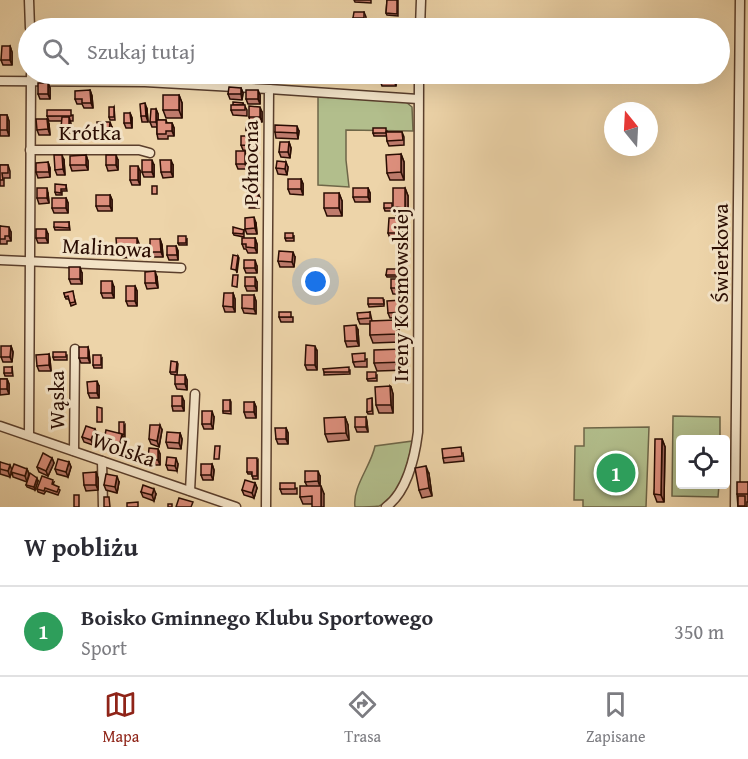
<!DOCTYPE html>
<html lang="pl">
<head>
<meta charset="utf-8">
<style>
  body { margin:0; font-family:"Gentium Book Plus",serif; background:#f7f7f7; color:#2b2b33 }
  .controls { position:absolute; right:18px; bottom:18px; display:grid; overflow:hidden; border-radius:6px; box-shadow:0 6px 24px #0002 }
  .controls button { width:54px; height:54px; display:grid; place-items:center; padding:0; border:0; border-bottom:2px solid #e1e1e2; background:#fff; color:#2b2b33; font:30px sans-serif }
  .compass { position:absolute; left:604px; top:102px; width:54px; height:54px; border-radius:50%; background:#fff; box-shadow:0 6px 24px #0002; rotate:342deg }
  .you { position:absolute; left:316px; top:282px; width:21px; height:21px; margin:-15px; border:4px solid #fff; border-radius:50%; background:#1a73e8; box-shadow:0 0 0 9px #1a73e833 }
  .badge { display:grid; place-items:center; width:39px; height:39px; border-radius:50%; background:#8f2418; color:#fff; font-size:20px; font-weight:700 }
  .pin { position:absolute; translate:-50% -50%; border:3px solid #fff; box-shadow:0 2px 6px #0006 }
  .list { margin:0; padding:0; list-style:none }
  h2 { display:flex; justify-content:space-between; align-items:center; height:78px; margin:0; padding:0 24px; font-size:26px }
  h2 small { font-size:20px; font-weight:400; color:#7c7c81 }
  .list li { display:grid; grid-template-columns:39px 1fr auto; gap:18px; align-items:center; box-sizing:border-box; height:90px; padding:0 24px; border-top:2px solid #e1e1e2 }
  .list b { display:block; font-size:22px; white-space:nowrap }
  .list p { margin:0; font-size:20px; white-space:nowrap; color:#7c7c81 }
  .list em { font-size:20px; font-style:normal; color:#7c7c81 }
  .icon { flex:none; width:33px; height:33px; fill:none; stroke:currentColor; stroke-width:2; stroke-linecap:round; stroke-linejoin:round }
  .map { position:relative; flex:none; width:748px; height:507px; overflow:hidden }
  .search { position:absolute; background:#fff; box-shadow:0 6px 24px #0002; left:18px; right:18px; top:18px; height:66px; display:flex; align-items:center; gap:15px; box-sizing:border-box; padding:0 21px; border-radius:33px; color:#7c7c81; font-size:22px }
  .sheet { height:168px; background:#fff }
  nav { display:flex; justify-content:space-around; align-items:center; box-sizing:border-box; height:84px; border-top:2px solid #e1e1e2; background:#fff; font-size:16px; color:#7c7c81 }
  nav a { display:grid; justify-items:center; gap:3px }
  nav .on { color:#8f2418 }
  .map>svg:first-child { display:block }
  .green { fill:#b2be8c; stroke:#6e6648; stroke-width:1.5 }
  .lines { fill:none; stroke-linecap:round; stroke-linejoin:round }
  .minor-casing { stroke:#5b3f2c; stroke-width:11 }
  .minor { stroke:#f3e3c7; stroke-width:8 }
  .wall { fill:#be7b6c; stroke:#2a0d03; stroke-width:1.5 }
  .shaded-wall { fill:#9b6458; stroke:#2a0d03; stroke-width:1.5 }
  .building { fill:#dd8f7d; stroke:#2a0d03; stroke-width:1.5 }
  .labels { text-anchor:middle; stroke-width:6; stroke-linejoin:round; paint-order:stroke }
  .street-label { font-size:22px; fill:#2a0d03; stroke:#f3e3c7 }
</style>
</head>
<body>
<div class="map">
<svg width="748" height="507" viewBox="0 0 748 507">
  <rect width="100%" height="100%" fill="#edd4a9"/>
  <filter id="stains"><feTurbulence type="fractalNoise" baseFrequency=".00333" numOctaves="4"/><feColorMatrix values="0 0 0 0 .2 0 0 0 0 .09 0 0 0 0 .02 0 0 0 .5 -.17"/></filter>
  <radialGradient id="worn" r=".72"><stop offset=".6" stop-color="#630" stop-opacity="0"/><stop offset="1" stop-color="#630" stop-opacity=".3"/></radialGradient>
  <g class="green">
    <path d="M318,96L406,102L412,107L413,131L346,130V160L349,187L318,185Z"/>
    <path d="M673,416L720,417V439L680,440V484L719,485L718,497L672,496Z"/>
    <path d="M649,427L646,507H583V500H574L575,446H584V428Z"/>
    <path d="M413,441C407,462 403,498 379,506C372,507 363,507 355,507C352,487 371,466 375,446Z"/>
  </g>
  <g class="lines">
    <g class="minor-casing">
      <g id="minor">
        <path d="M29,0L30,28"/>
        <path d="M420,28L421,0"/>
        <path d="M0,81L145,82L269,89L266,507"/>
        <path d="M269,89L418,99"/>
        <path d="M30,150H139L150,153"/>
        <path d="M0,260L181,268"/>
        <path d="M0,426L236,507"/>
        <path d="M29,435L31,74"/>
        <path d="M74,451L75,349"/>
        <path d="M102,461L103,507"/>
        <path d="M190,491L195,394"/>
        <path d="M386,507C407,492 415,456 418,432L419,74"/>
        <path d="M735,507L740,0"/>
      </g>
    </g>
    <use href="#minor" class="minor"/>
  </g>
  <g class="wall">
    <path d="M354,0H371V3L355,2Z"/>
    <path d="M387,0H398V16L387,15L386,13Z"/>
    <path d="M364,12L366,17V24L355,23L353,18Z"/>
    <path d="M10,46L12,52V65H3L1,60Z"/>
    <path d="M396,76V86H382L380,80Z"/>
    <path d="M48,83L50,88V99H40L38,94Z"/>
    <path d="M241,88L243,93L242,100L230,99L228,94Z"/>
    <path d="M90,90L92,96L93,108H84L82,104H77L75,99Z"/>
    <path d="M179,95L182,103V118H166L163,110Z"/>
    <path d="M260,95V104H248L246,99Z"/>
    <path d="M243,103L247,110V116L233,115L231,110Z"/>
    <path d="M114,107L115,120H110L109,117Z"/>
    <path d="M147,109L148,122H142L141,116Z"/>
    <path d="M156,109L158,114V120H166L167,123H172L174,128V136H168V139H158L157,134V127H152L150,122Z"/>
    <path d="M262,112V122H250L249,117Z"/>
    <path d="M130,113L132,118V128H126L124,123Z"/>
    <path d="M0,115H7L9,121V136H0Z"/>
    <path d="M73,115V121H70L71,133H63L61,128L62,121H49L47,116Z"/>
    <path d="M47,119L49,124L50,135H39L37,130Z"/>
    <path d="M112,127L111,137L99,136L97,131Z"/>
    <path d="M246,130H258V136H248Z"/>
    <path d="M299,131L298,139L276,138L275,132Z"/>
    <path d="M387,131V132H402L404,137V145L389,146L387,141V136H374L373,133Z"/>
    <path d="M256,136L258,142L257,151L243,150L241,145Z"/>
    <path d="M289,142L291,148L290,158L281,157L279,152Z"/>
    <path d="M245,151L246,157L247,169H238L236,164Z"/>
    <path d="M401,154L404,162V180H390L387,173Z"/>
    <path d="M86,155L88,161V170L72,171L70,165Z"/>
    <path d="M64,160L65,175H57L55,170Z"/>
    <path d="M118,160V170L108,171L106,165Z"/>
    <path d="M48,162L50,168V177L38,178L36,172Z"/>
    <path d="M0,165H8L10,171V178H4V186H0Z"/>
    <path d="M154,165V177H144L142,172Z"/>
    <path d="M173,165V177L163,178L161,172Z"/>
    <path d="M288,167L287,175L278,174L276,168Z"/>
    <path d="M140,171V185H132L130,180Z"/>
    <path d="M301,179L303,184V195L290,194L288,189Z"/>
    <path d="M66,185L67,191H62V195H56L55,192Z"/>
    <path d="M368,188L370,193V202H355L353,197Z"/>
    <path d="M405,188L408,196V215H396L393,207Z"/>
    <path d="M48,193L49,203L39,204L37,198Z"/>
    <path d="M339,193L342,201V216H327L324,208Z"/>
    <path d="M110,195L112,200V211H98L96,206Z"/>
    <path d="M66,198L68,203V213H54L52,208Z"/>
    <path d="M260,198L259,208H249L247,202Z"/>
    <path d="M393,206V211H385L384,208Z"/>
    <path d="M402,218L405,226V241H391L388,233Z"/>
    <path d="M69,222L70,230H55L54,227Z"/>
    <path d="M256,223L257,234H247L245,229Z"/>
    <path d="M0,226L11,232V241H7V244H0Z"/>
    <path d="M244,230V237L234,235L233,233Z"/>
    <path d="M48,234V243H38L36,238Z"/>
    <path d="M294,236V241H286L285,238Z"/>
    <path d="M255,238L257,244V253H248L246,249H244L242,244Z"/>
    <path d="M160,239L162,245L163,257H152L150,252Z"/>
    <path d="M187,239V245H179L178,243Z"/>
    <path d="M140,246V257L120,258L117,250Z"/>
    <path d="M176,246L178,251V260H169L167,255Z"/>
    <path d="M295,257L294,267H280L278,261Z"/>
    <path d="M257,266V273H246L244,268Z"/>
    <path d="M400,271V277H387L386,275Z"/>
    <path d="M82,273V284H71L69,279Z"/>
    <path d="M157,277L158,288L147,289L145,283Z"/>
    <path d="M401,279L403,284V294H393L391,288Z"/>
    <path d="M257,282V291H247L245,286Z"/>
    <path d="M135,286L137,291V306H128L126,301Z"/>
    <path d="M114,287V298H103L101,293Z"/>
    <path d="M64,293L73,294L76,304L71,306L69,299H66Z"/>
    <path d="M233,293L235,299V312H225L223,306Z"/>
    <path d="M254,295L256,301V314L244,313L242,308Z"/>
    <path d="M384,300V306L369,307L368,304Z"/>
    <path d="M402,300L403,305L404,317L390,318L388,313Z"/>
    <path d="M370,312L372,321L399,328L400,342L373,343L370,335V324H360L358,319Z"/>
    <path d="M279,317H293V322H281Z"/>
    <path d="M358,330L359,346L347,347L345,341Z"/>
    <path d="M11,346L13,352L12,362H3L1,357Z"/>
    <path d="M88,347L89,352L90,363H81L79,358Z"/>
    <path d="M404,349L407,357L408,370L377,371L374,363Z"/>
    <path d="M317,351V370H307L305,365Z"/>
    <path d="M49,354L50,359L51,371H39L37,366Z"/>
    <path d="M67,355V360H54L53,357Z"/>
    <path d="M102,358V368H94L93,365Z"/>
    <path d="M367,359V367H355L353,362Z"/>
    <path d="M177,362L178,364L177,375L171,374L170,372Z"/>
    <path d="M12,367L13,376H5L4,373Z"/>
    <path d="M350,370V374L324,375V372Z"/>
    <path d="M185,375L187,380V390L177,389L175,384Z"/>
    <path d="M377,375V381H368L367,379Z"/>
    <path d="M0,379H7L9,384V394L0,395Z"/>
    <path d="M99,386V398H90L88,393Z"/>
    <path d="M391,387L393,394V413H379L376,405Z"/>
    <path d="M372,398L373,414H368L367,412Z"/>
    <path d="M230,400L231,402V414L223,413V411Z"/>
    <path d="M184,401V411H173L172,406Z"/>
    <path d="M254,402L256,407V418H246L244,412Z"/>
    <path d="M214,417L213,429H204L202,424Z"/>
    <path d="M345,417L348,425L349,440L328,442L325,434Z"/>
    <path d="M366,417L367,422L368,432H357L355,427Z"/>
    <path d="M125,425V437H123L122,448L105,445L104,440L119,433Z"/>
    <path d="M286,428L288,433V444H278L276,439Z"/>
    <path d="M162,430L159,447L151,444L149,439Z"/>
    <path d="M180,433L182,439L181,449L168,448L166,442Z"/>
    <path d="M97,434L93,445L84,442L82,437Z"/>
    <path d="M662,439L665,447L664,502H657L654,494Z"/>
    <path d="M158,449L160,454V465H150L148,459Z"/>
    <path d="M463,453L464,461L444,463L443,458Z"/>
    <path d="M52,458L54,463L48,476L39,472L37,467Z"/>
    <path d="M258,460V479H253L252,474H248L247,472Z"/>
    <path d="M0,462L12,470L27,469L29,474L27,482L13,477L12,472L10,477L0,474Z"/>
    <path d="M69,462L71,467L68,477L57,474L55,469Z"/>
    <path d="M178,464L177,471L168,470L166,465Z"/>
    <path d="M212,464L214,470L213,480H203L201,475Z"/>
    <path d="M96,472L98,478V490L86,491L84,485Z"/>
    <path d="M429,474L432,496L422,498L419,490Z"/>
    <path d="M320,476V486L324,494L312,504H303L300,497L307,486L305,482Z"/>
    <path d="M38,481L35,490L27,487L26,485Z"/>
    <path d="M54,482L53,485L60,490L58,495L46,491L44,494L38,492L37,489Z"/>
    <path d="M119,482L117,493L106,490L104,485Z"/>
    <path d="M748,482V502H747V507H738L737,494Z"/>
    <path d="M255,483L257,488L254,498L244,495L242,490Z"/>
    <path d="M297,488V494H282L280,489Z"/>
    <path d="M141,492L156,494L154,501L143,497Z"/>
  </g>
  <g class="shaded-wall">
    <path d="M10,46L12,52V65L10,60Z"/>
    <path d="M395,74H396V86L394,81Z"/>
    <path d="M48,83L50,88V99L48,94Z"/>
    <path d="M241,88L243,93L242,100L241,94Z"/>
    <path d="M90,90L92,96L93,108L91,103Z"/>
    <path d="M258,90L260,95V104L258,99Z"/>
    <path d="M179,95L182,103V118L179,110Z"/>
    <path d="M145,103L147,109L148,122L146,116Z"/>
    <path d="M260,107L262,112V122L260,117Z"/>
    <path d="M156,109L158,114V127L156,122Z"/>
    <path d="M130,113L132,118V128L131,123Z"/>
    <path d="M7,115L9,121V136L7,130Z"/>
    <path d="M69,117L71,123V133L69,128Z"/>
    <path d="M47,119L49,124L50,135L48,129Z"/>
    <path d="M110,122L112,127L111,137L109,131Z"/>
    <path d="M172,123L174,128V136L172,131Z"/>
    <path d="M297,126L299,131L298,139L297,133Z"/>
    <path d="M256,136L258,142L257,151L255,146Z"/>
    <path d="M289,142L291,148L290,158L288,152Z"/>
    <path d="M245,151L246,157L247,169L245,164Z"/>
    <path d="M401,154L404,162V180L401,172Z"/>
    <path d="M62,155L64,160L65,175L63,169Z"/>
    <path d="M86,155L88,161V170L86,165Z"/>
    <path d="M116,155L118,160V170L116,165Z"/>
    <path d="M152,160L154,165V177L152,172Z"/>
    <path d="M171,160L173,165V177L171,172Z"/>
    <path d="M48,162L50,168V177L49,172Z"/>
    <path d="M286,162L288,167L287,175L285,169Z"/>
    <path d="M138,166L140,171V185L138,180Z"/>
    <path d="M301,179L303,184V195L301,189Z"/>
    <path d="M47,188L48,193L49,203L47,198Z"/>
    <path d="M368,188L370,193V202L368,197Z"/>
    <path d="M405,188L408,196V215L405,208Z"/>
    <path d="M258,192L260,198L259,208L258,203Z"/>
    <path d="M339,193L342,201V216L339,208Z"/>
    <path d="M110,195L112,200V211L110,206Z"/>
    <path d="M66,198L68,203V213L66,208Z"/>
    <path d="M254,217L256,223L257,234L255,228Z"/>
    <path d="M402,218L405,226V241L402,233Z"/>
    <path d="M9,227L11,232V241L9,236Z"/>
    <path d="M46,229L48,234V243L46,238Z"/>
    <path d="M137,238L140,246V257L137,250Z"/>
    <path d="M255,238L257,244V253L255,248Z"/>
    <path d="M160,239L162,245L163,257L161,252Z"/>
    <path d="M176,246L178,251V260L177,255Z"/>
    <path d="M293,252L295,257L294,267L292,262Z"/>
    <path d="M238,256L239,258L237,273L236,270Z"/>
    <path d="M255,260L257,266V273L255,268Z"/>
    <path d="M80,267L82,273V284L80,279Z"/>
    <path d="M155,271L157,277L158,288L156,283Z"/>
    <path d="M255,277L257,282V291L255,286Z"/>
    <path d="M401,279L403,284V294L401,288Z"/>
    <path d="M112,281L114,287V298L112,293Z"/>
    <path d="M135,286L137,291V306L135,301Z"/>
    <path d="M233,293L235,299V312L233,307Z"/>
    <path d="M254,295L256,301V314L254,309Z"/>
    <path d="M402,300L403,305L404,317L402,312Z"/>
    <path d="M396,320L399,328L400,342L397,334Z"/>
    <path d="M356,325L358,330L359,346L357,341Z"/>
    <path d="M11,346L13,352L12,362L10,357Z"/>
    <path d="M315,346L317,351V370L315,365Z"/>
    <path d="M88,347L89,352L90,363L88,358Z"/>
    <path d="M404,349L407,357L408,370L405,362Z"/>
    <path d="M49,354L50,359L51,371L49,365Z"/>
    <path d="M185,375L187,380V390L185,384Z"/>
    <path d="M7,379L9,384V394L7,389Z"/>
    <path d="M97,381L99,386V398L97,393Z"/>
    <path d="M390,386L391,387L393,394V413L391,405Z"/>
    <path d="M182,396L184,401V411L182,406Z"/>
    <path d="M254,402L256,407V418L254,412Z"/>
    <path d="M212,411L214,417L213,429L211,424Z"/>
    <path d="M345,417L348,425L349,440L346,433Z"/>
    <path d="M366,417L367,422L368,432L366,427Z"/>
    <path d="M160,425L162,430L159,447L157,441Z"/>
    <path d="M286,428L288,433V444L286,439Z"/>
    <path d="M95,429L97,434L93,445L91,440Z"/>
    <path d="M180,433L182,439L181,449L179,443Z"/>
    <path d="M122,434L124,439L122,448L120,443Z"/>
    <path d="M662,439L665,447L664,502L661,495Z"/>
    <path d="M158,449L160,454V465L158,460Z"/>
    <path d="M52,458L54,463L48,476L46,471Z"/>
    <path d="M176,458L178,464L177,471L175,466Z"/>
    <path d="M69,462L71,467L68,477L66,472Z"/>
    <path d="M212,464L214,470L213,480L211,475Z"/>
    <path d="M10,465L12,470L10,477L8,471Z"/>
    <path d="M426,466L429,474L432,496L429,488Z"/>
    <path d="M27,469L29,474L27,482L25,476Z"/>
    <path d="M318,471L320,476V487L318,481Z"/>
    <path d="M96,472L98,478V490L96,485Z"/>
    <path d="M117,476L119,482L117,493L115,487Z"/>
    <path d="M37,478L38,481L35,490L34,487Z"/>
    <path d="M255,483L257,488L254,498L252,493Z"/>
    <path d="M321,486L324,494V507H321Z"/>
    <path d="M154,489L156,494L154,501L152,495Z"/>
  </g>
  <g class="building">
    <path d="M387,0H397V14L386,13Z"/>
    <path d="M354,12H364V18H353Z"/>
    <path d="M2,46H10V60H1Z"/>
    <path d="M380,74H395L394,81L380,80Z"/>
    <rect x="38" y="83" width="10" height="11"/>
    <path d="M229,87L241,88V94H228Z"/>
    <path d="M90,90L91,103H82V99H75V91Z"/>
    <rect x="246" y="90" width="12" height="9"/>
    <rect x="163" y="95" width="16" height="15"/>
    <path d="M233,102L243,103V105H233Z"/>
    <path d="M145,103L146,116H141L140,104Z"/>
    <rect x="231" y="105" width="14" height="5"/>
    <path d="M249,106L260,107V117H249Z"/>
    <rect x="109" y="107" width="5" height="10"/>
    <path d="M151,109H156V122H150Z"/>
    <rect x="47" y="110" width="24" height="6"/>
    <path d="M124,113H130L131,123H124Z"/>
    <rect x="0" y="115" width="7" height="15"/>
    <path d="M62,117H69V128H61Z"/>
    <path d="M36,119H47L48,129L37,130Z"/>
    <path d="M157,120H166V123H172V131H166V134H157Z"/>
    <path d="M97,122H110L109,131H97Z"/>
    <path d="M246,124L257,125L256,131L246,130Z"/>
    <path d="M275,125L297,126V133L275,132Z"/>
    <rect x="373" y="128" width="13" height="5"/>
    <path d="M386,132H402L403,140L387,141Z"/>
    <path d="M241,136H256L255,146L241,145Z"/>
    <path d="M280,142H289L288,152H279Z"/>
    <rect x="236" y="151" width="9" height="13"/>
    <path d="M401,154V172L387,173L386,155Z"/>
    <path d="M54,155H62L63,169L55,170Z"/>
    <path d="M86,155V165H70V156Z"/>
    <rect x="106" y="155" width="10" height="10"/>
    <rect x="142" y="160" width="10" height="12"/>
    <path d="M160,160H171V172H161Z"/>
    <path d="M277,161L286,162L285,169L276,168Z"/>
    <path d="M48,162L49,172H36V163Z"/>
    <path d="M0,165H8V173H2L3,180H0Z"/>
    <rect x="130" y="166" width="8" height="14"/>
    <rect x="288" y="179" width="13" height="10"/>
    <path d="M55,184L66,185V189H61V193L55,192Z"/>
    <rect x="152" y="186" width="5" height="8"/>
    <rect x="37" y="188" width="10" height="10"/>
    <rect x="353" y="188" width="15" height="9"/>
    <path d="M393,188H405V208L393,207Z"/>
    <path d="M247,192H258V203L247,202Z"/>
    <rect x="324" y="193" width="15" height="15"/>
    <rect x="96" y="195" width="14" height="11"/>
    <rect x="52" y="198" width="14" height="10"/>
    <rect x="384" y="203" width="8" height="5"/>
    <path d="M254,217L255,228L245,229V218Z"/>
    <path d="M389,218H402V233H388Z"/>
    <path d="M54,222H69V228L54,227Z"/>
    <path d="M0,226L9,227V236H5V239H0Z"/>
    <path d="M233,227L244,230L243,234L233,233Z"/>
    <rect x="36" y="229" width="10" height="9"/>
    <rect x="285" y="233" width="8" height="5"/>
    <rect x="178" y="236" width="8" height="7"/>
    <path d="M116,238H137V250H117Z"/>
    <path d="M242,238H255V248L246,247V244H242Z"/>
    <path d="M150,239H160L161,252H150Z"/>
    <path d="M167,246H176L177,255H167Z"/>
    <path d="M279,251L293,252L292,262L278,261Z"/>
    <path d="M233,255L238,256L236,270L231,269Z"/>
    <rect x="244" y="260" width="11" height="8"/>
    <rect x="69" y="267" width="11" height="12"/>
    <path d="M387,269H399V275H386Z"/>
    <path d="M155,271L156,283H145V272Z"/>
    <path d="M233,275H238L237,287L232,286Z"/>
    <rect x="245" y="277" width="10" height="9"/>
    <rect x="391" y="279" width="10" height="9"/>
    <rect x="101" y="281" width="11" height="12"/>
    <rect x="126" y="286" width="9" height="15"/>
    <path d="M73,291L75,302L70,303L68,296L65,297L64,293Z"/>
    <path d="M224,293H233V307L223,306Z"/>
    <path d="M242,295H254V309L242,308Z"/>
    <path d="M368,298H383L384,304H368Z"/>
    <path d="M402,300V312L388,313L387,301Z"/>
    <rect x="279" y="312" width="12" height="5"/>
    <path d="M370,312V318L358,319L357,313Z"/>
    <path d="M396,320L397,334L370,335V321Z"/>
    <path d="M356,325L357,341H345L344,326Z"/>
    <path d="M306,345L315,346V365H305Z"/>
    <path d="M1,346H11L10,357H1Z"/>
    <rect x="79" y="347" width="9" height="11"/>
    <path d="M404,349L405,362L374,363V350Z"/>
    <rect x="53" y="352" width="13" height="5"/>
    <path d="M365,353V361L353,362L352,354Z"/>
    <path d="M49,354V365L37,366L36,355Z"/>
    <rect x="93" y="355" width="8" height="10"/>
    <path d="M171,361L177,362L176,372H170Z"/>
    <rect x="4" y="367" width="8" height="6"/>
    <path d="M349,367V372H324L323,369Z"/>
    <path d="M367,372H376V378L367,379Z"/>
    <rect x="175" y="375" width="10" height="9"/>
    <rect x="0" y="379" width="7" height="10"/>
    <path d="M97,381V393H88L87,382Z"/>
    <path d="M390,386L391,405H376L375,387Z"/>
    <rect x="172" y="396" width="10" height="10"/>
    <path d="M372,398V411L367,412V399Z"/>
    <rect x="223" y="400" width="7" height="11"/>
    <rect x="244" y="402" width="10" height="10"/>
    <path d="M97,407L102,408V422H97Z"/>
    <path d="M202,411H212L211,424H202Z"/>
    <path d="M345,417L346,433L325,434L324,418Z"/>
    <rect x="355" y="417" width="11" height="10"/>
    <path d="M119,422H124V435L119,433Z"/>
    <path d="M150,425H160L157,441L149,439Z"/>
    <path d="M86,426L95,429L91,440L82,437Z"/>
    <path d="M275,428H286V439H276Z"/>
    <path d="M106,430L122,434L120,443L104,440Z"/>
    <path d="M167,432L180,433L179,443L166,442Z"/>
    <path d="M655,439H662L661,495L654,494Z"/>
    <path d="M215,446H220L219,459H214Z"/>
    <path d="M461,447L462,456L443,458L442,449Z"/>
    <path d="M149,448L158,449V460L148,459Z"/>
    <path d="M43,453L52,458L46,471L37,467Z"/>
    <path d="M167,457L176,458L175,466L166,465Z"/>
    <path d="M247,458H257V476H252V472H247Z"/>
    <path d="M58,459L69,462L66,472L55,469Z"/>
    <path d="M0,462L10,465L8,471L0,469Z"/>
    <path d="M14,464L27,469L25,476L11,472Z"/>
    <path d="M201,464H212L211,475H201Z"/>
    <path d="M426,466L429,488L419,490L415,468Z"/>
    <path d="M305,471H318V481L305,482Z"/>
    <path d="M96,472V485H84L83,473Z"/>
    <path d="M30,473L37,478L34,487L26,485Z"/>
    <path d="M106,474L117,476L115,487L104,485Z"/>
    <path d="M42,476L53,480L52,484L59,487L57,492L45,488L44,491L37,489Z"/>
    <path d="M245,480L255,483L252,493L242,490Z"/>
    <rect x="737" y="482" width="11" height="12"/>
    <rect x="280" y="483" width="15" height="6"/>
    <path d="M143,485L154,489L152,495L141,492Z"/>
    <path d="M300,486H321V507H312V496L300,497Z"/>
    <rect x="74" y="495" width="5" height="12"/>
    <rect x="738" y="496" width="7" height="10"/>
    <path d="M104,497H109L110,507H104Z"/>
    <path d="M179,498L193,502L191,507H176Z"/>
    <path d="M138,502V507H127V503Z"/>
    <rect x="168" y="504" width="4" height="3"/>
  </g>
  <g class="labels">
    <g class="street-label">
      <text x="90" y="140">Krótka</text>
      <text transform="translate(250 163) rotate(-90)" y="8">Północna</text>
      <text transform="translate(107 247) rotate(3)" y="8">Malinowa</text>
      <text transform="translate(720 253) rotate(-90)" y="8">Świerkowa</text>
      <text transform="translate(400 295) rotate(-90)" y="8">Ireny Kosmowskiej</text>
      <text transform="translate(56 400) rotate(-90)" y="8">Wąska</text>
      <text transform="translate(124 449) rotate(19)" y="8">Wolska</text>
    </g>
  </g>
  <rect width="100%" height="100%" filter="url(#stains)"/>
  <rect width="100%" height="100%" fill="url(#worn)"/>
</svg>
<div class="controls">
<button><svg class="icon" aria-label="locate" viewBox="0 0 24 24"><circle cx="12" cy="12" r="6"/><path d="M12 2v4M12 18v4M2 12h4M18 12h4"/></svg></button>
</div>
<svg class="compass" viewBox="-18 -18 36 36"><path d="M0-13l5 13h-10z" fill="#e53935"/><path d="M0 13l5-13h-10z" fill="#7c7c81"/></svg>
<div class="you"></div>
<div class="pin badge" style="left:616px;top:473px;background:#2e9e5b">1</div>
<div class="search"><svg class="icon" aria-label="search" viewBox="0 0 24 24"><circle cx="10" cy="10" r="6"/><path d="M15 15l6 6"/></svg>Szukaj tutaj</div>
</div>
<section class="sheet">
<h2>W pobliżu<small></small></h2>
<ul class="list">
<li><span class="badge" style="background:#2e9e5b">1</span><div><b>Boisko Gminnego Klubu Sportowego</b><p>Sport</p></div><em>350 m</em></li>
</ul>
</section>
<nav>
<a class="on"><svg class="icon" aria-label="map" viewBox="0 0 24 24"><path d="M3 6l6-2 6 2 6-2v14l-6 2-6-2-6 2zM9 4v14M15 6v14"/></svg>Mapa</a>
<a><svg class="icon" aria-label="directions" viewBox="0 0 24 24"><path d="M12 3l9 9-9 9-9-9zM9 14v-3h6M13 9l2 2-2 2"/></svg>Trasa</a>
<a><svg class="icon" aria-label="saved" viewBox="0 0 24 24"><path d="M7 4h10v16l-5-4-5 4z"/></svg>Zapisane</a>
</nav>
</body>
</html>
